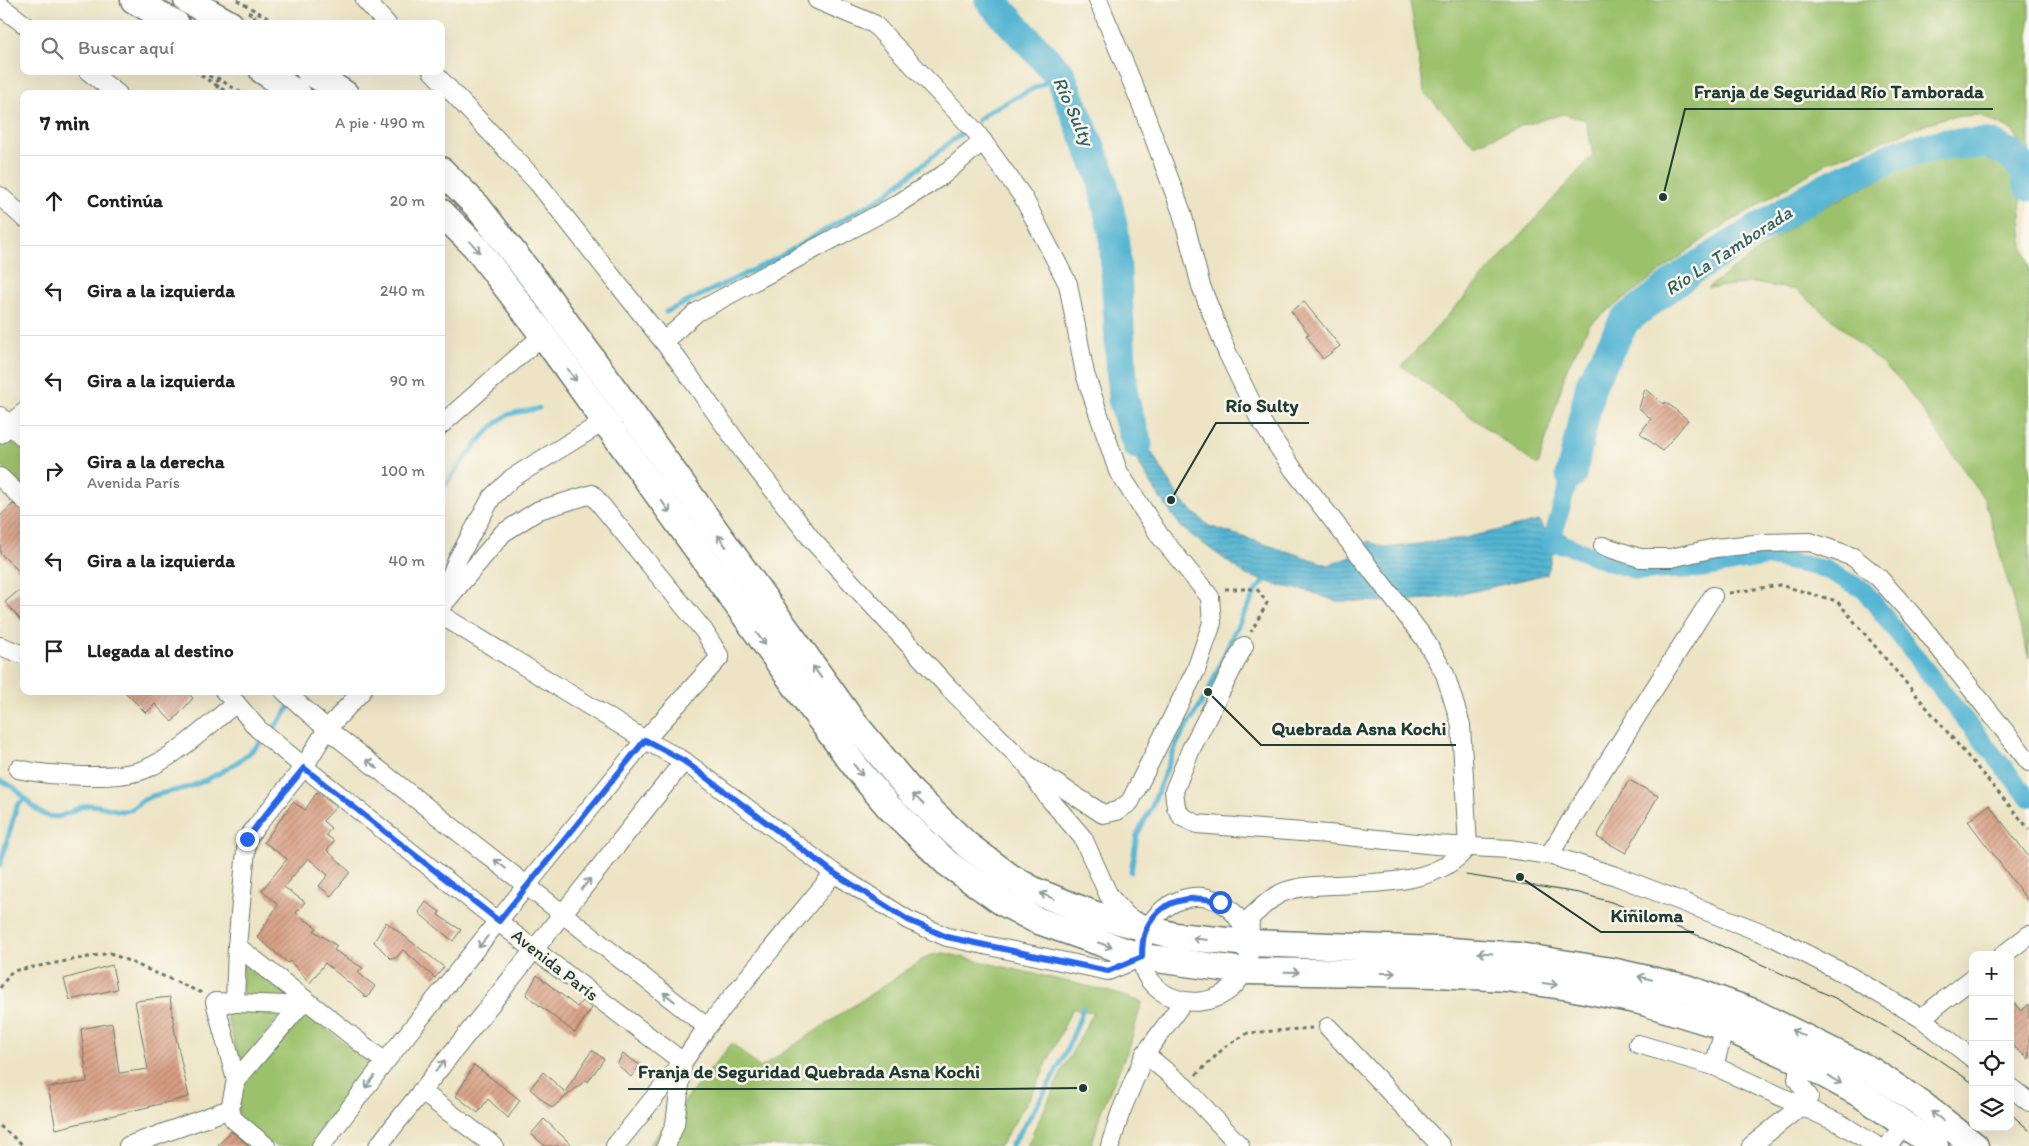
<!DOCTYPE html>
<html lang="es">
<head>
<meta charset="utf-8">
<style>
  body { margin:0; font-family:Itim,sans-serif; background:#f6f6f6; color:#222 }
  .controls { position:absolute; right:15px; bottom:15px; display:grid; overflow:hidden; border-radius:10px; box-shadow:0 5px 20px #0002 }
  .controls button { width:45px; height:45px; display:grid; place-items:center; padding:0; border:0; border-bottom:1px solid #e0e0e0; background:#fff; color:#222; font:25px sans-serif }
  .stop { position:absolute; width:15px; height:15px; margin:-11px; border:4px solid #2563eb; border-radius:50%; background:#fff }
  .stop.end { background:#2563eb; border-color:#fff; box-shadow:0 1px 5px #0008 }
  .list { margin:0; padding:0; list-style:none }
  h2 { display:flex; justify-content:space-between; align-items:center; height:65px; margin:0; padding:0 20px; font-size:21px }
  h2 small { font-size:16px; font-weight:400; color:#767676 }
  .list li { display:grid; grid-template-columns:32px 1fr auto; gap:15px; align-items:center; box-sizing:border-box; height:90px; padding:0 20px; border-top:1px solid #e0e0e0 }
  .list b { display:block; font-size:19px; white-space:nowrap }
  .list p { margin:0; font-size:16px; white-space:nowrap; color:#767676 }
  .list em { font-size:16px; font-style:normal; color:#767676 }
  .icon { flex:none; width:28px; height:28px; fill:none; stroke:currentColor; stroke-width:2; stroke-linecap:round; stroke-linejoin:round }
  .map { position:relative; flex:none; width:2029px; height:1146px; overflow:hidden }
  .search { position:absolute; background:#fff; box-shadow:0 5px 20px #0002; left:20px; top:20px; width:425px; height:55px; display:flex; align-items:center; gap:12px; box-sizing:border-box; padding:0 18px; border-radius:10px; color:#767676; font-size:19px }
  .panel { position:absolute; background:#fff; box-shadow:0 5px 20px #0002; left:20px; top:90px; width:425px; height:605px; border-radius:10px }
  .map>svg:first-child { display:block }
  .green { fill:#9bc16c; stroke:#5d7f50 }
  .water { fill:url(#water-rules); stroke:#3a7984 }
  .lines { fill:none; stroke-linecap:round; stroke-linejoin:round }
  .stream { stroke:#54b5d3; stroke-width:5 }
  .canal { stroke:#54b5d3; stroke-width:18 }
  .river { stroke:#54b5d3; stroke-width:31 }
  .building { fill:url(#building-hatch) }
  .minor-casing { stroke:#677767; stroke-width:20 }
  .highway-casing { stroke:#677767; stroke-width:29 }
  .path { stroke:#677767; stroke-width:3; stroke-dasharray:4 4; stroke-linecap:butt }
  .minor { stroke:#fff; stroke-width:18 }
  .highway { stroke:#fff; stroke-width:26 }
  .tram { stroke:#1f3d34; stroke-width:1 }
  .oneway { stroke:#8f9e9a }
  .route { stroke:#2563eb; stroke-width:6 }
  .labels { text-anchor:middle; stroke-width:5; stroke-linejoin:round; paint-order:stroke }
  .street-label { font-size:18px; fill:#1f3d34; stroke:#fbf7ec }
  .water-label { font-size:19px; font-style:italic; fill:#2f6164; stroke:#fbf7ec }
  .leader { fill:none; stroke:#1f3d34; stroke-width:2 }
  .callout-dot { fill:#1f3d34; stroke:#fbf7ec; stroke-width:2 }
  .callout-label { font-size:19px; text-anchor:middle; font-weight:bold; fill:#1f3d34; stroke:#fbf7ec; stroke-width:5; stroke-linejoin:round; paint-order:stroke }
</style>
</head>
<body>
<div class="map">
<svg width="2029" height="1146" viewBox="0 0 2029 1146">
  <defs>
    <pattern id="water-rules" width="6" height="5" patternUnits="userSpaceOnUse" patternTransform="scale(1.25)"><rect width="6" height="5" fill="#54b5d3"/><path d="M0 2.5h6" fill="none" stroke="#4594ac"/></pattern>
    <pattern id="building-hatch" width="6" height="6" patternUnits="userSpaceOnUse" patternTransform="scale(1.25)"><rect width="6" height="6" fill="#d89e83"/><path d="M-1 1l2-2M0 6l6-6M5 7l2-2" fill="none" stroke="#af826c"/></pattern>
  </defs>
  <rect width="100%" height="100%" fill="#fbf7ec"/>
  <filter id="ink" filterUnits="userSpaceOnUse"><feTurbulence type="fractalNoise" baseFrequency=".02" numOctaves="2"/><feDisplacementMap in="SourceGraphic" scale="10" xChannelSelector="R" yChannelSelector="G"/><feConvolveMatrix kernelMatrix="1 2 1 2 8 2 1 2 1" color-interpolation-filters="sRGB"/></filter>
  <filter id="wash" filterUnits="userSpaceOnUse"><feTurbulence type="fractalNoise" baseFrequency=".0096" numOctaves="4" result="noise"/><feDisplacementMap in="SourceGraphic" scale="20" xChannelSelector="R" yChannelSelector="G"/><feGaussianBlur stdDeviation="1.12" result="paint"/><feColorMatrix in="noise" values="0 0 0 0 0 0 0 0 0 0 0 0 0 0 0 0 0 1.4 0 .05"/><feComposite in="paint" operator="in"/></filter>
  <g filter="url(#wash)">
    <rect width="100%" height="100%" fill="#ede4c5"/>
    <g class="green">
      <path d="M1410,0H2029V155L2013,131L1979,115L1946,117L1830,161L1712,233L1590,324L1567,368L1538,466L1402,366L1593,155L1586,120L1563,114L1521,126L1474,145L1424,92Z"/>
      <path d="M1957,154L1989,157L2012,170L2020,196L2023,247L2029,265V658L1985,500L1902,382L1838,324L1796,290L1754,283L1707,288L1809,214L1905,167Z"/>
      <path d="M5,441L13,442L24,451V487L0,464V446Z"/>
      <path d="M944,953L1104,990L1142,1002L1130,1045L1102,1109L1091,1146H1027L1064,1067L1094,1012L1072,1009L1035,1089L1000,1146H648L732,1043L760,1068L928,956Z"/>
      <path d="M243,961L288,992L289,998L247,996L242,993Z"/>
      <path d="M231,1010L275,1012L278,1018L243,1061L239,1060L226,1014Z"/>
      <path d="M304,1015H308L363,1058L370,1065L371,1072L316,1146H275L244,1123L238,1114L239,1088Z"/>
    </g>
    <path class="water" d="M1139,399L1150,450L1182,502L1209,526L1329,565L1358,554L1368,541L1386,548L1464,538L1539,521L1543,528L1566,535L1565,538L1567,539L1564,549H1556L1552,555L1547,574L1458,595L1402,602L1335,601L1308,591L1281,586L1246,575L1182,528L1160,498L1135,458L1114,405Z"/>
    <g class="lines">
      <g class="stream">
        <path d="M978,120L991,110L1060,75"/>
        <path d="M666,312L778,258L885,195L963,132"/>
        <path d="M441,492C453,473 489,424 508,415C516,411 529,412 539,408"/>
        <path d="M0,781C20,786 27,807 45,815C62,822 73,807 89,805C100,804 112,811 123,811C134,811 136,803 145,799C158,792 175,792 189,787C241,767 272,739 299,691"/>
        <path d="M0,865L17,806L25,798"/>
        <path d="M1131,872L1137,835L1151,808L1177,743L1208,692L1233,635L1257,589L1268,578"/>
        <path d="M1011,1146C1036,1109 1070,1052 1083,1008"/>
      </g>
      <g class="canal">
        <path d="M1554,532L1571,475"/>
        <path d="M1550,543L1566,545L1608,562L1638,571L1701,569L1767,557L1825,569L1864,590L1957,710L2029,798"/>
      </g>
      <g class="river">
        <path d="M990,0L1060,75L1101,175L1114,234L1123,399L1137,444"/>
        <path d="M1571,475L1591,384L1625,320L1690,271L1827,187L1900,154L1945,144H1990L2011,155L2026,171L2029,186"/>
      </g>
    </g>
    <g id="blocks">
      <g class="building">
        <path d="M1304,302L1340,346L1323,359L1306,335L1309,334L1291,311Z"/>
        <path d="M1645,389L1663,404L1666,402L1688,420L1662,451L1640,433L1651,419L1639,408Z"/>
        <path d="M13,504L24,510V576L0,553V516Z"/>
        <path d="M24,586V624L5,602Z"/>
        <path d="M124,691H185L193,698L172,722L155,704L146,713Z"/>
        <path d="M1629,780L1658,796L1626,853L1597,837Z"/>
        <path d="M317,792L336,807L323,821L331,828L326,835L334,841L327,850L350,872L331,896L319,886L328,875L308,858L284,887L305,902L296,913L317,928L314,931L337,946L334,950L363,968L358,973L375,986L367,998L325,963L310,983L290,961L288,963L257,937L278,905L262,890L287,859L264,842L293,802L305,810Z"/>
        <path d="M1989,805L2029,857V902L1968,821Z"/>
        <path d="M426,902L440,912L438,915L461,930L453,941L420,914L419,912Z"/>
        <path d="M386,922L444,967L435,978L403,950L396,958H390L374,942Z"/>
        <path d="M112,965L117,989L70,1000L64,979Z"/>
        <path d="M537,975L577,1007L582,1001L592,1008L575,1033L526,995Z"/>
        <path d="M170,997L175,1033L189,1097L56,1129L48,1087L87,1082L81,1029L112,1023L119,1073L148,1069L135,1001Z"/>
        <path d="M2010,998L2021,1011L2029,1004V1059L2010,1044Z"/>
        <path d="M592,1050L604,1059L588,1082L586,1080L552,1108L530,1089L543,1072L565,1092Z"/>
        <path d="M623,1054L640,1065L631,1077L617,1064Z"/>
        <path d="M474,1065L520,1100L508,1118L488,1099L478,1113L456,1096Z"/>
        <path d="M544,1119L573,1146H545L531,1134Z"/>
        <path d="M231,1131L249,1146H217Z"/>
      </g>
    </g>
  </g>
  <g filter="url(#ink)">
    <use href="#blocks" fill-opacity="0" stroke="#677767" stroke-width="1"/>
    <g class="lines">
      <g class="minor-casing">
        <g id="minor">
          <path d="M365,0L387,24"/>
          <path d="M1098,0L1142,106L1182,213L1201,286L1227,352L1259,418L1293,469L1424,638L1445,674L1461,725L1468,846C1440,885 1375,883 1332,885C1314,886 1292,886 1276,896C1267,901 1258,911 1250,918C1249,935 1252,955 1244,971C1227,1008 1175,1012 1150,981C1143,973 1141,960 1142,949C1146,904 1202,878 1234,913C1242,922 1245,932 1249,943"/>
          <path d="M0,6L24,24"/>
          <path d="M88,71L118,94"/>
          <path d="M432,71L538,183L678,360L743,451L813,541L950,689L1026,764L1103,814L1117,811L1130,802L1196,670L1212,623L1210,597L1160,536L1118,471L1085,374L1068,284L1023,197L976,132L874,24L817,0"/>
          <path d="M0,196L24,218"/>
          <path d="M664,341L697,312L896,205L943,175L983,141"/>
          <path d="M0,416L24,438"/>
          <path d="M441,425L543,335"/>
          <path d="M0,434L24,412"/>
          <path d="M0,477L24,500"/>
          <path d="M1603,546L1640,558H1671L1715,548L1764,543L1810,542L1853,557L1879,578L1921,625L2029,762"/>
          <path d="M443,596L457,560L492,497L512,478L605,421"/>
          <path d="M441,615L645,740L684,761L834,873L908,920L947,937L1108,971L1142,957"/>
          <path d="M0,646L24,655"/>
          <path d="M1244,646L1191,749L1174,791L1176,807L1182,817L1197,824L1328,834L1436,845L1509,849L1549,855L1616,876L1773,937L1851,977L1921,1018L1973,1059"/>
          <path d="M224,691L236,703L258,729L304,767L533,949L683,1062L675,1124L666,1146"/>
          <path d="M284,691L327,729L707,1027"/>
          <path d="M18,769C48,776 115,780 143,770C173,759 211,723 236,703"/>
          <path d="M1030,770L1047,796L1083,838L1109,896L1126,915L1137,923"/>
          <path d="M1549,855L1713,596"/>
          <path d="M237,946L385,1062"/>
          <path d="M2003,955L2029,935"/>
          <path d="M235,1003L237,946L247,839L258,824L304,767L327,729L362,691"/>
          <path d="M1921,1018L1973,978"/>
          <path d="M1328,1027L1441,1146"/>
          <path d="M1638,1044L1714,1066L1841,1124L1877,1146"/>
          <path d="M1145,1054L1185,1087L1240,1146"/>
          <path d="M1714,1066L1725,1027"/>
          <path d="M236,1080L305,1000"/>
          <path d="M2010,1087L2029,1102"/>
          <path d="M421,1091L494,1146"/>
          <path d="M230,1109L233,1119L266,1146"/>
          <path d="M128,1146L230,1109L236,1080L215,1002L286,1005L305,1000"/>
          <path d="M321,1146L385,1062L527,885L645,740L720,657L704,631L592,494L539,510L503,533L441,607"/>
          <path d="M378,1146L684,761"/>
          <path d="M615,1146L683,1062L707,1027L834,873"/>
          <path d="M1110,1146L1120,1114L1145,1054L1183,1002"/>
          <path d="M1751,1146L1801,1106L1809,1097L1797,1079L1800,1061"/>
          <path d="M1888,1146L1904,1125"/>
        </g>
      </g>
      <g class="highway-casing">
        <g id="highway">
          <path d="M134,0L176,24"/>
          <path d="M187,0L230,24"/>
          <path d="M263,71L298,94"/>
          <path d="M309,71L345,94"/>
          <path d="M441,170L477,206L544,292L853,722L912,793L967,845L1010,877L1035,891L1093,914L1175,936L1249,943L1437,950L1519,956L1611,971L1686,988L1753,1012L1872,1071L1920,1103L1975,1146"/>
          <path d="M441,212L475,246L543,335L808,703L858,770L889,807L947,863L1002,902L1036,920L1142,957L1244,971L1439,974L1507,978L1570,987L1640,1001L1725,1027L1800,1061L1862,1095L1935,1146"/>
        </g>
      </g>
      <g class="path">
        <path d="M237,0L278,24"/>
        <path d="M248,12L255,16L250,23"/>
        <path d="M258,24L260,19L268,24"/>
        <path d="M194,71L230,94"/>
        <path d="M202,71L220,83L212,94"/>
        <path d="M220,71L216,77L243,94"/>
        <path d="M1225,589H1257L1267,603L1251,632"/>
        <path d="M1729,593L1780,585L1837,601L2029,829"/>
        <path d="M0,988L12,971L110,953L202,993"/>
        <path d="M1196,1075L1226,1046L1248,1033L1312,1028"/>
        <path d="M0,1126L24,1146"/>
      </g>
      <use href="#minor" class="minor"/>
      <use href="#highway" class="highway"/>
      <g class="tram">
        <path d="M1466,875L1579,893L1611,902L1702,937L1837,999L1917,1045L1973,1083"/>
        <path d="M2010,1113L2029,1130"/>
      </g>
    </g>
    <defs><path id="oneway-shaft" d="M-6 0H5M1.5-3L5.5 0L1.5 3" fill="none" stroke-width="1.6" stroke-linecap="round" stroke-linejoin="round" transform="scale(1.25)"/></defs>
    <g class="oneway">
      <use href="#oneway-shaft" transform="translate(475 247) rotate(49)"/>
      <use href="#oneway-shaft" transform="translate(572 375) rotate(55)"/>
      <use href="#oneway-shaft" transform="translate(666 507) rotate(54)"/>
      <use href="#oneway-shaft" transform="translate(722 541) rotate(-126)"/>
      <use href="#oneway-shaft" transform="translate(761 639) rotate(54)"/>
      <use href="#oneway-shaft" transform="translate(817 672) rotate(-126)"/>
      <use href="#oneway-shaft" transform="translate(372 764) rotate(-142)"/>
      <use href="#oneway-shaft" transform="translate(858 770) rotate(52)"/>
      <use href="#oneway-shaft" transform="translate(918 799) rotate(-136)"/>
      <use href="#oneway-shaft" transform="translate(500 864) rotate(-142)"/>
      <use href="#oneway-shaft" transform="translate(586 884) rotate(-51)"/>
      <use href="#oneway-shaft" transform="translate(1047 896) rotate(-157)"/>
      <use href="#oneway-shaft" transform="translate(1200 939) rotate(-173)"/>
      <use href="#oneway-shaft" transform="translate(483 942) rotate(129)"/>
      <use href="#oneway-shaft" transform="translate(1105 945) rotate(19)"/>
      <use href="#oneway-shaft" transform="translate(1485 953) rotate(-176)"/>
      <use href="#oneway-shaft" transform="translate(1292 972) rotate(1)"/>
      <use href="#oneway-shaft" transform="translate(1388 973)"/>
      <use href="#oneway-shaft" transform="translate(1645 978) rotate(-167)"/>
      <use href="#oneway-shaft" transform="translate(1550 984) rotate(8)"/>
      <use href="#oneway-shaft" transform="translate(669 997) rotate(-142)"/>
      <use href="#oneway-shaft" transform="translate(1798 1033) rotate(-155)"/>
      <use href="#oneway-shaft" transform="translate(440 1066) rotate(-51)"/>
      <use href="#oneway-shaft" transform="translate(1835 1080) rotate(29)"/>
      <use href="#oneway-shaft" transform="translate(370 1082) rotate(127)"/>
      <use href="#oneway-shaft" transform="translate(1937 1116) rotate(-143)"/>
    </g>
  </g>
  <g class="lines" filter="url(#ink)">
    <path class="route" d="M247,839L258,824L304,768L499,921L645,740L684,761L834,873L908,920L947,937L1108,971L1142,957C1142,948 1142,938 1146,930C1159,899 1191,894 1220,902"/>
  </g>
  <g class="labels">
    <g class="street-label">
      <text transform="translate(555 965) rotate(38)" y="6">Avenida París</text>
    </g>
    <g class="water-label">
      <text transform="translate(1074 111) rotate(66)" y="7">Río Sulty</text>
      <text transform="translate(1728 250) rotate(-33)" y="7">Río La Tamborada</text>
    </g>
  </g>
  <path class="leader" d="M1663 197L1685 109H1993M1171 500L1216 423H1309M1208 692L1261 745H1456M1520 877L1601 932H1694M1083 1088L989 1089H628"/>
  <g class="callout-dot">
    <circle cx="1663" cy="197" r="5"/>
    <circle cx="1171" cy="500" r="5"/>
    <circle cx="1208" cy="692" r="5"/>
    <circle cx="1520" cy="877" r="5"/>
    <circle cx="1083" cy="1088" r="5"/>
  </g>
  <g class="callout-label">
    <text x="1839" y="98">Franja de Seguridad Río Tamborada</text>
    <text x="1262" y="412">Río Sulty</text>
    <text x="1359" y="735">Quebrada Asna Kochi</text>
    <text x="1647" y="922">Kiñiloma</text>
    <text x="809" y="1078">Franja de Seguridad Quebrada Asna Kochi</text>
  </g>
</svg>
<div class="controls">
<button>+</button>
<button>−</button>
<button><svg class="icon" aria-label="locate" viewBox="0 0 24 24"><circle cx="12" cy="12" r="6"/><path d="M12 2v4M12 18v4M2 12h4M18 12h4"/></svg></button>
<button><svg class="icon" aria-label="layers" viewBox="0 0 24 24"><path d="M12 4l9 5-9 5-9-5zM3 14l9 5 9-5"/></svg></button>
</div>
<div class="stop" style="left:1220px;top:902px"></div>
<div class="stop end" style="left:247px;top:839px"></div>
<div class="search"><svg class="icon" aria-label="search" viewBox="0 0 24 24"><circle cx="10" cy="10" r="6"/><path d="M15 15l6 6"/></svg>Buscar aquí</div>
<section class="panel">
<h2>7 min<small>A pie · 490 m</small></h2>
<ul class="list">
<li><svg class="icon" aria-label="ahead" viewBox="0 0 24 24"><path d="M12 20V5M6 11l6-6 6 6"/></svg><div><b>Continúa</b></div><em>20 m</em></li>
<li><svg class="icon" aria-label="left" viewBox="0 0 24 24"><path d="M17 20v-9H6M10 6l-5 5 5 5"/></svg><div><b>Gira a la izquierda</b></div><em>240 m</em></li>
<li><svg class="icon" aria-label="left" viewBox="0 0 24 24"><path d="M17 20v-9H6M10 6l-5 5 5 5"/></svg><div><b>Gira a la izquierda</b></div><em>90 m</em></li>
<li><svg class="icon" aria-label="right" viewBox="0 0 24 24"><path d="M7 20v-9h11M14 6l5 5-5 5"/></svg><div><b>Gira a la derecha</b><p>Avenida París</p></div><em>100 m</em></li>
<li><svg class="icon" aria-label="left" viewBox="0 0 24 24"><path d="M17 20v-9H6M10 6l-5 5 5 5"/></svg><div><b>Gira a la izquierda</b></div><em>40 m</em></li>
<li><svg class="icon" aria-label="arrive" viewBox="0 0 24 24"><path d="M6 21V4h12l-3 4 3 4H6"/></svg><div><b>Llegada al destino</b></div></li>
</ul>
</section>
</div>
</body>
</html>
